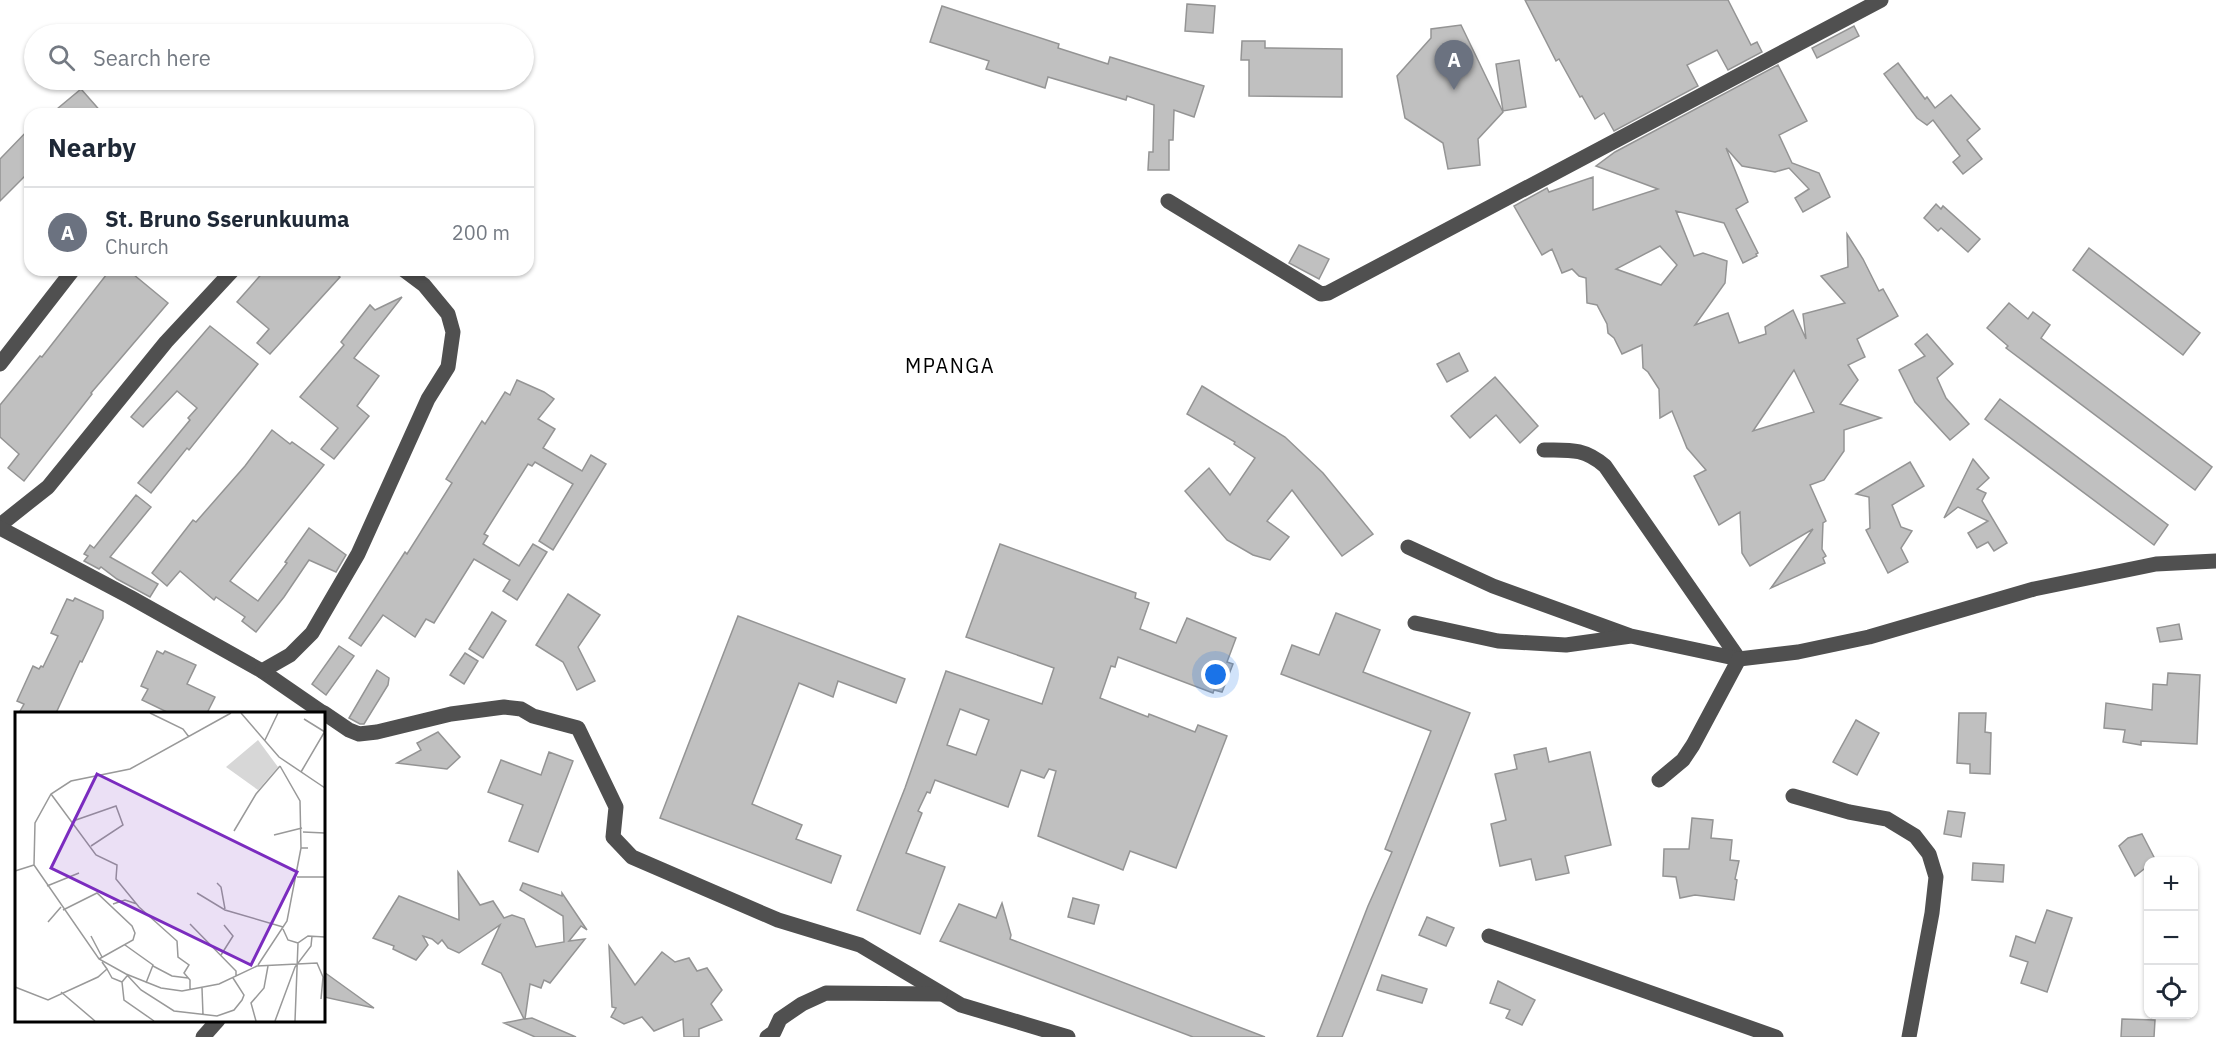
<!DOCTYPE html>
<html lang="en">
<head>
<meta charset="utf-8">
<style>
  body { margin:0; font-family:"IBM Plex Sans",sans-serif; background:#f6f6f7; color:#1f2937 }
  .controls { position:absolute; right:18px; bottom:18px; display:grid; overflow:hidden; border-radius:12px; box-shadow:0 2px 4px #0004 }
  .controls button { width:54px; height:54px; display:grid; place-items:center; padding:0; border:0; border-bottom:2px solid #e0e1e3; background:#fff; color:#1f2937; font:30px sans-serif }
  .you { position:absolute; left:1216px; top:675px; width:21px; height:21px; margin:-15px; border:4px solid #fff; border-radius:50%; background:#1a73e8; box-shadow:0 0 0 9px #1a73e833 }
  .badge { display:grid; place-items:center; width:39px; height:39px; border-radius:50%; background:#ea580c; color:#fff; font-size:20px; font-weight:700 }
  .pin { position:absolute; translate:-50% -50px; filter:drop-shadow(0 2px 3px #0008) }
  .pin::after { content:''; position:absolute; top:32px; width:21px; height:18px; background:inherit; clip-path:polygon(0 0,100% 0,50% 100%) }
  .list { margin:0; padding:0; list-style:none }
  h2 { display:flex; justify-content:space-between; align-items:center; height:78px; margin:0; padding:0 24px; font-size:26px }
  h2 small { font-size:20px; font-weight:400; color:#747a83 }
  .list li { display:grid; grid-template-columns:39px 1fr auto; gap:18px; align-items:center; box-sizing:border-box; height:90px; padding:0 24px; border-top:2px solid #e0e1e3 }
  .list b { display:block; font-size:22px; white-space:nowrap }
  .list p { margin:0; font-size:20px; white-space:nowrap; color:#747a83 }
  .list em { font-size:20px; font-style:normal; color:#747a83 }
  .icon { flex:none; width:33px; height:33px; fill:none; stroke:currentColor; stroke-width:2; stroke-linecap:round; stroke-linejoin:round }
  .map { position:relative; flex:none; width:2216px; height:1037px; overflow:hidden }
  .search { position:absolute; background:#fff; box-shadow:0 2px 4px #0004; left:24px; top:24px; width:510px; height:66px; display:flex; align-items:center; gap:15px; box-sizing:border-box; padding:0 21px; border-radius:33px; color:#747a83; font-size:22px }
  .panel { position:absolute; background:#fff; box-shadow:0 2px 4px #0004; left:24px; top:108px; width:510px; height:168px; border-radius:18px }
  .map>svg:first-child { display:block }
  .building { fill:#c0c0c0; stroke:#949494; stroke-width:1.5; fill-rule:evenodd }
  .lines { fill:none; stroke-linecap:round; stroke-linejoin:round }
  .minor { stroke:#505050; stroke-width:15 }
  .labels { text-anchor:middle; stroke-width:4.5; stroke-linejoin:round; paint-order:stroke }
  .neighbourhood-label { font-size:20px; letter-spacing:1.5px; fill:#000; stroke:#fff }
  .inset-road { fill:none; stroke:#999; stroke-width:1.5 }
  .view { fill:#7b2cbf; fill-opacity:0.15; stroke:#7b2cbf; stroke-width:3 }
  .inset-edge { fill:none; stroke:#000; stroke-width:3 }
</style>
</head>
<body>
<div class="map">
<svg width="2216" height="1037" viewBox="0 0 2216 1037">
  <rect width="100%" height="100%" fill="#fff"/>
  <g class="building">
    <path d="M1525,0H1728L1751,45L1757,42L1762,52L1728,70L1717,50L1687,65L1698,86L1614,131L1604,113L1595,119L1582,96L1580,97L1559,59L1556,61Z"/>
    <path d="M1187,4L1215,6L1213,33L1185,31Z"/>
    <path d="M942,6L1059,44L1058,48L1108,64L1110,57L1204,86L1194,117L1174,110L1173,140H1169V170H1148L1149,152H1153L1154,105L1127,96L1126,100L1048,77L1045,88L986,69L989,61L930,42Z"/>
    <path d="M1461,25L1503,112L1478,139L1480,165L1448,169L1443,143L1405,118L1397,76L1431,38V29Z"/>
    <path d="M1854,26L1859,36L1817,58L1812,48Z"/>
    <path d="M1242,41H1265V48L1342,49V97L1249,96V60H1241Z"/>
    <path d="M1519,60L1526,107L1503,111L1496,64Z"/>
    <path d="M1898,63L1925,99L1927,97L1935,108L1951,95L1980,129L1967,140L1982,159L1963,174L1953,162L1960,156L1933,120L1927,125L1917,118L1884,74Z"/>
    <path d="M1778,65L1807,121L1779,135L1792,163L1819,173L1830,197L1803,212L1795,198L1809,189L1789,168L1775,172L1742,166L1726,148L1748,202L1736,209L1758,253L1756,254L1757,256L1743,263L1724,223L1676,211L1694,256L1703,253L1727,261L1725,283L1695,325L1728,313L1739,343L1766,334L1765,327L1793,310L1806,339L1803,314L1845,303L1821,276L1848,267L1847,234L1863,259L1879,291L1883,289L1898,316L1857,339L1865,357L1848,365L1858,380L1840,404L1881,418L1844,430V451L1824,480L1810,485L1826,521L1823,523L1822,549L1826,556L1823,558L1825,563L1771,588L1813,529L1750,566L1742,553L1740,512L1719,525L1694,476L1706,470L1687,448L1672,411L1660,418L1659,389L1648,372L1643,368L1642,345L1622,354L1614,338L1608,333L1607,324L1597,305L1587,303L1586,278L1579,276L1572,269L1562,273L1552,249L1542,255L1514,206L1547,188L1549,192L1593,177V210L1658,189L1596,166L1615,152ZM1660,246L1677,265L1661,285L1616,269ZM1794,370L1814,412L1753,431Z"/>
    <path d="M81,89L103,114H51Z"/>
    <path d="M30,128V171L0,201V159Z"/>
    <path d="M1936,204L1941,209L1943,206L1980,239L1968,252L1941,228L1938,231L1924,218Z"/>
    <path d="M1299,245L1329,259L1319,279L1289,263Z"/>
    <path d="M2089,248L2200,333L2183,355L2073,270Z"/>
    <path d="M110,270H128L168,303L91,393L92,394L24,481L8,468L19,454L0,437V405L40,356L42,357Z"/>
    <path d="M265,270H331L340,277L270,354L257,343L269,329L237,302Z"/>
    <path d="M402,297L354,358L379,376L357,406L369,416L334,459L321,449L338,428L300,397L344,345L341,342L370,305L375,310Z"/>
    <path d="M2009,303L2028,319L2033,312L2050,325L2041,338L2212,467L2195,490L2006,348L2008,346L1987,328Z"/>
    <path d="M210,326L258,364L189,450L187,448L151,493L138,483L190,420L188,418L197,408L177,391L143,427L131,417Z"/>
    <path d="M1927,334L1953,364L1937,378L1946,398L1969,424L1950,440L1915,402L1899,370L1925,356L1915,344Z"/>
    <path d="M1459,353L1468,371L1447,382L1437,364Z"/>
    <path d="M1495,377L1538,426L1520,443L1496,415L1470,438L1451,416Z"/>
    <path d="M517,380L544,392L554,399L538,419L555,429L543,448L582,471L591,455L606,464L553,550L539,541L573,484L535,462L532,466L528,464L484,534L488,536L483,544L519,566L533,544L547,552L517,600L503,591L510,580L474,559L434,623L426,619L415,637L383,615L361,646L349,638L405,552L407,554L452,483L446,479L482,421L485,424L505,392L510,395Z"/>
    <path d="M1202,386L1285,437L1323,473L1373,534L1342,556L1292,490L1267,521L1289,537L1270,560L1253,555L1227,540L1185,491L1209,468L1230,495L1255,458L1234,444L1235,442L1187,414Z"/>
    <path d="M2000,399L2168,525L2154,545L1985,419Z"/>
    <path d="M272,430L290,444L292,442L324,465L230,581L258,601L287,563L285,562L309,528L346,555L336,572L309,560L284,597L256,632L242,621L245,617L216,597L214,600L180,571L167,586L152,573L193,520L196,522L245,466Z"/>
    <path d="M1973,459L1989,478L1977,489L1986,493L1982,501L2007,543L1994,551L1988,542L1977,548L1968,533L1988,521L1958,507L1944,518Z"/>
    <path d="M1910,462L1924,486L1892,505L1901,527L1912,531L1901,548L1908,562L1888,573L1866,530L1870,528L1869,497L1856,494Z"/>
    <path d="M136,495L151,507L110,557L158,584L150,597L117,579L101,567L99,569L84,561L88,556L84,554L90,545L94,548Z"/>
    <path d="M1000,544L1136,593L1135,598L1149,603L1140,629L1176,643L1187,618L1236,638L1227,662L1233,664L1222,692L1214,690L1213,693L1118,657L1115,667L1111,666L1100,698L1148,717L1149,714L1195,732L1198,725L1227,736L1176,868L1130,851L1123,870L1038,836L1056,771L1049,769L1044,778L1021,770L1008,807L935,780L930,793L927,792L918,811L922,813L906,853L945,867L920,934L857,910L905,788L946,671L1042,704L1054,668L966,637ZM960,709L989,720L976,755L947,745Z"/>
    <path d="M568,594L600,615L578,647L595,681L577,690L563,662L536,645Z"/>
    <path d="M75,598L103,611V618L82,662L80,661L56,713H19L24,704L17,701L33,666L39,669L41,666L43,667L58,636L51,633L67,599L73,601Z"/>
    <path d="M492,612L506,621L483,658L469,649Z"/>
    <path d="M1336,613L1380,630L1363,672L1470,713L1342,1037H1317L1368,906L1392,852L1385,849L1431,731L1281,674L1292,645L1319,655Z"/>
    <path d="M738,616L905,679L896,703L838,681L833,697L799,683L752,804L802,825L796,839L841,856L831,883L660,818Z"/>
    <path d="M2179,624L2182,639L2160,642L2157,628Z"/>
    <path d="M339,646L354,656L326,695L312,684Z"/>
    <path d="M157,651L163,654L165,651L196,665L187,684L215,697L207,713H169L142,700L148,689L141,686Z"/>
    <path d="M465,653L478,661L464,684L450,675Z"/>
    <path d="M377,670L389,678L388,685L364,724H360L349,718Z"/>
    <path d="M2168,673L2200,675L2197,744L2141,741V745L2123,742L2125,730L2104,728L2106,703L2152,710L2153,684L2167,685Z"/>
    <path d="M1959,713H1986L1985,732L1991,733L1990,774L1970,773V764L1957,763Z"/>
    <path d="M1856,720L1879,733L1857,775L1833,762Z"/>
    <path d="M438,732L460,757L447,769L397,763L421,750L417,743Z"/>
    <path d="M1546,748L1549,762L1590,752L1611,845L1565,856L1569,873L1536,880L1531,859L1500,866L1491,824L1506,820L1495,774L1517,769L1514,755Z"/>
    <path d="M549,752L573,761L538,852L509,841L523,805L488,792L501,760L541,775Z"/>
    <path d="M1948,811L1965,813L1961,837L1944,834Z"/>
    <path d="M1692,818L1713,820L1711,838L1732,840L1730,860L1739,861L1735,879L1737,880L1734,900L1695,895L1680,898L1676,877L1663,876L1664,849H1689Z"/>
    <path d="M2142,834L2156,861H2148V866L2135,876L2119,846L2128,838Z"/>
    <path d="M1973,863L2004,865L2003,882L1972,880Z"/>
    <path d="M458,872L480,905L493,901L504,918L512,915L524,919L536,947L564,942L563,916L520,890L523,883L562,896V893L587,930L581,926L569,941L585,939L550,983L544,980L541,988L530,984L525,1019L532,1018L576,1037H535L504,1023L524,1019L501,973L482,964L500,925L459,953L448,948L442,940L438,944L432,939L423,936L428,945L416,960L393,949L394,946L373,938L399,896L459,920Z"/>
    <path d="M1073,898L1099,905L1094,924L1068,917Z"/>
    <path d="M1002,903L1011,935L1010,939L1265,1037H1193L940,941L959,904L996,918Z"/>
    <path d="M2047,910L2072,918L2047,992L2021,983L2028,962L2010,956L2016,936L2035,943Z"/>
    <path d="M1427,917L1454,928L1446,946L1419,935Z"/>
    <path d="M609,946L635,985L662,952L675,962L689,958L697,971L707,968L722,990L711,1004L722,1020L699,1029V1037H684L683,1019L654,1031L642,1017L624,1024L611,1017L616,1008L612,1007Z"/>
    <path d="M324,972L374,1008L324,997Z"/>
    <path d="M1382,975L1427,989L1422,1003L1377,990Z"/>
    <path d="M1498,981L1535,1000L1522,1025L1506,1018L1510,1010L1490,1003Z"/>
    <path d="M2122,1019L2155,1020L2154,1037H2121Z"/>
  </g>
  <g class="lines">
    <g class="minor">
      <path d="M1168,201L1321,294L1328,293L1881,0"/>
      <path d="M0,364L73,270"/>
      <path d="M1544,450C1570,450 1584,448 1605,466L1739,659"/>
      <path d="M0,525L48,487L166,342L233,270"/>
      <path d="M0,528L130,597L262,671L323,713"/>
      <path d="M1408,547L1493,586L1628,635"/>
      <path d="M1415,623L1498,641L1566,645L1631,636L1739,659L1798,652L1869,637L2034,589L2156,564L2216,561"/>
      <path d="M262,671L290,655L312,633L358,554L428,399L448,367L453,332L448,314L424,285L404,270"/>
      <path d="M324,713L349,730L359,734L377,732L451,714L504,707L521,709L533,716L578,728L616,807L613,837L632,857L778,920L860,945L961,1005L1068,1037"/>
      <path d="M1659,780L1683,760L1693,745L1739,659"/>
      <path d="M1793,796L1849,812L1887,819L1915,836L1929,854L1936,877L1932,913L1909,1037"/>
      <path d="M1489,936L1776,1037"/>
      <path d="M203,1037L218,1020"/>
      <path d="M767,1037L774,1032L780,1019L802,1004L826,993L940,994"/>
    </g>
  </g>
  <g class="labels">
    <g class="neighbourhood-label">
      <text x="950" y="373">MPANGA</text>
    </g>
  </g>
  <g transform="translate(15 712)">
    <rect width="310" height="310" fill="#fff"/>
    <path d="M243,28L263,55L243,78L211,55Z" fill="#d7d7d7"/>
    <path class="inset-road" d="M135,1L168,17L174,25M216,1L115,57L56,69L36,82L20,111L19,153L84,247L111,262L146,276L167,279L204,272L242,254L302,251L308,265L306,287M226,1L264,45L310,76M289,7L310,20M250,28L263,1M265,54L285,89L286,136H293M286,60L310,19M36,82L81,143L102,153L101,167L124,195L162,229L163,245L174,253L169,261L175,268V278M58,109L101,94L108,113L76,134M219,119L241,82L265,54M288,120L310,121M259,123L287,116M0,159L19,153M282,165H310M202,171L206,175L210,197M32,174L64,161M182,181L210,198L268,215M98,192L110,188L122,192M48,198L82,181L117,214L120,221L118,228L84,247M33,210L46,195M175,212L221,259V264M268,217L273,228L283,231M76,224L87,245M110,233L138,253L131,271M206,243L218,224L209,213M243,253L272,209L286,136M138,254L157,264L173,266M92,257L97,266L107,270M112,263L126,278L159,299L202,304L219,298L227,288L229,283L218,266M112,264L107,270L109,288L139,309M0,275L33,288L83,265L92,257L87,250M187,276L188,303M46,280L80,309M241,309L236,291L249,276L253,254M260,309L280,255L296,234L297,224M280,309L283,231L293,224L310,225"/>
    <path class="view" d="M82,62L282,160L236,253L36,156Z"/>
    <rect width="310" height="310" class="inset-edge"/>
  </g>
</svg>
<div class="controls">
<button>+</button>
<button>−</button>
<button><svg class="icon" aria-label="locate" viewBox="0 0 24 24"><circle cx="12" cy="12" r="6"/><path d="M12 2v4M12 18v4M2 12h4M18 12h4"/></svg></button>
</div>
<div class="you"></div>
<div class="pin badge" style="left:1454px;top:90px;background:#6b7280">A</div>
<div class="search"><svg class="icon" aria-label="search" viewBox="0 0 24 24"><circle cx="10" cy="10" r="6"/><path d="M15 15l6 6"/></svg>Search here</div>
<section class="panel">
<h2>Nearby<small></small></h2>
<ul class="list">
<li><span class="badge" style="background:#6b7280">A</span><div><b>St. Bruno Sserunkuuma</b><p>Church</p></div><em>200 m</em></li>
</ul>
</section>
</div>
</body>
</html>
